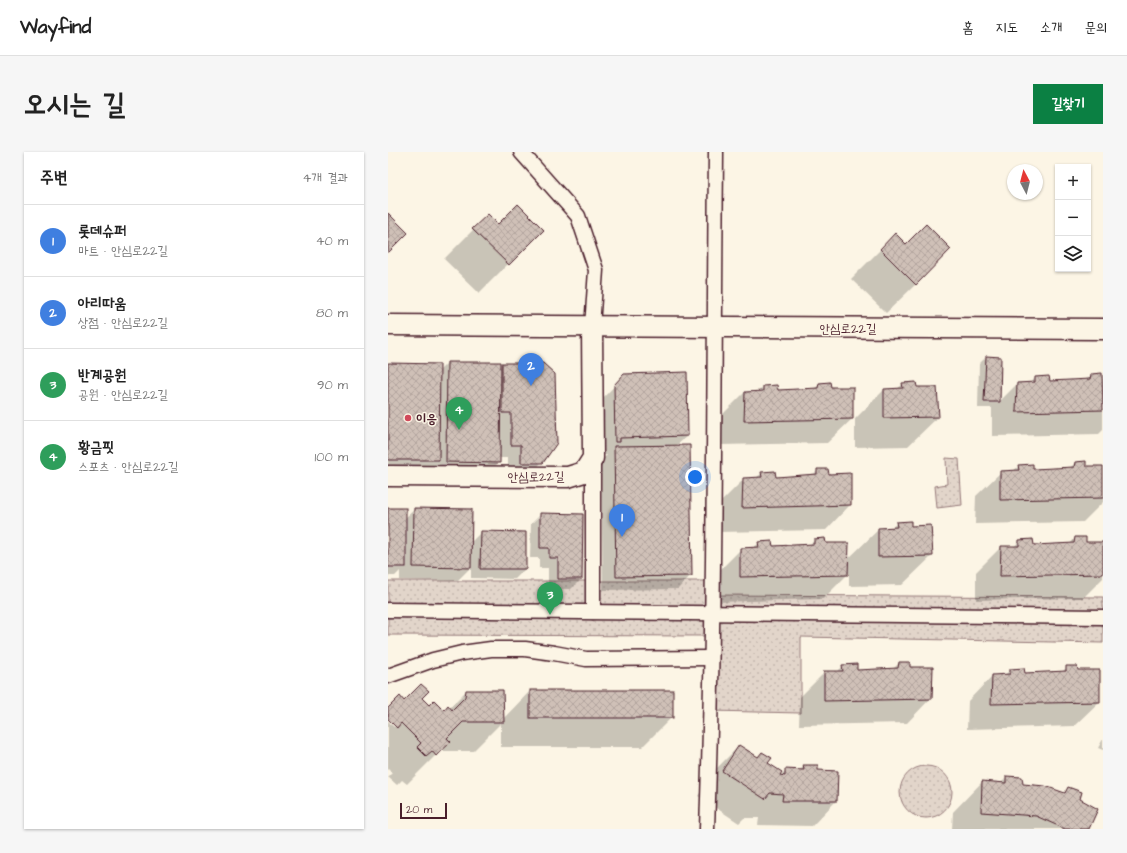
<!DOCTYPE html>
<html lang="ko">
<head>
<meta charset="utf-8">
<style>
  body { margin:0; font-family:"Architects Daughter","Poor Story",sans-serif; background:#f6f6f6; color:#222 }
  .controls { position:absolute; right:12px; top:12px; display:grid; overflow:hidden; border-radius:0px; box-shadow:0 1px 3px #0004 }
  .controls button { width:36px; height:36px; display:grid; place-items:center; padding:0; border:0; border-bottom:1px solid #e0e0e0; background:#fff; color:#222; font:20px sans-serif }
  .compass { position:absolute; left:619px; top:12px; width:36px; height:36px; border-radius:50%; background:#fff; box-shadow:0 1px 3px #0004; rotate:353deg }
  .scale { position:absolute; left:12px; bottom:10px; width:47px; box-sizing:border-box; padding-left:4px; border:2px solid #4a1f2b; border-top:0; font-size:11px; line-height:14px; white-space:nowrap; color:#4a1f2b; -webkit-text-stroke:3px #fcf5e5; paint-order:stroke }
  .you { position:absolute; left:307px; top:325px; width:14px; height:14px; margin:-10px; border:3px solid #fff; border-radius:50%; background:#1a73e8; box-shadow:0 0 0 6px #1a73e833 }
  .badge { display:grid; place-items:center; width:26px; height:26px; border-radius:50%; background:#0b8043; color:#fff; font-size:13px; font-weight:700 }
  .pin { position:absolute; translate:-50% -33px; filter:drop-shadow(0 1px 2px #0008) }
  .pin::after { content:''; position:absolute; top:21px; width:14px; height:12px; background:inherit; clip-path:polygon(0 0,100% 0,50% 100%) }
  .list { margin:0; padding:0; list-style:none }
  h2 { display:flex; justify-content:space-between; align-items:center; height:52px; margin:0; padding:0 16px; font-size:17px }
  h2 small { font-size:13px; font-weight:400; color:#767676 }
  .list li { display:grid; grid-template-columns:26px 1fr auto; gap:12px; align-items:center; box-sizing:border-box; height:72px; padding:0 16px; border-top:1px solid #e0e0e0 }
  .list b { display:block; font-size:15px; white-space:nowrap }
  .list p { margin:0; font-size:13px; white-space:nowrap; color:#767676 }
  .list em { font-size:13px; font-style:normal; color:#767676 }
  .icon { flex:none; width:22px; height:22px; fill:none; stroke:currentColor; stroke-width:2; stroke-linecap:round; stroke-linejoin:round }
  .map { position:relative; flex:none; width:715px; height:677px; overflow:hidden; border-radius:0px }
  header { display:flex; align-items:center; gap:24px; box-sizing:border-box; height:56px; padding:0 20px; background:#fff; border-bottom:1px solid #e0e0e0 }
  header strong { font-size:19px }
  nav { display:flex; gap:22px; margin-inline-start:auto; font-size:14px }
  .intro { display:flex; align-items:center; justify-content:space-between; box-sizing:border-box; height:96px; padding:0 24px }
  h1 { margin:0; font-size:28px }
  .button { padding:10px 18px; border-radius:0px; background:#0b8043; color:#fff; font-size:14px; font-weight:700 }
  main { display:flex; gap:24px; padding:0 24px }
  aside { flex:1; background:#fff; border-radius:0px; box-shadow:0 1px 3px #0004 }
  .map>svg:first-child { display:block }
  .park { fill:url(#park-dots); stroke:#967a7a }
  .shadow { fill:#0003 }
  .building { fill:url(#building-cross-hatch); stroke:#4a1f2b }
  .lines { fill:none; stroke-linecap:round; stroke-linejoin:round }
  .street-casing { stroke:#4a1f2b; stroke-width:17 }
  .secondary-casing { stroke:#4a1f2b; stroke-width:23 }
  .street { stroke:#fcf5e5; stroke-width:14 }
  .secondary { stroke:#fcf5e5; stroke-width:20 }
  .poi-dot { fill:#d1495b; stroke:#fcf5e5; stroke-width:1.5 }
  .labels { text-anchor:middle; stroke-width:3; stroke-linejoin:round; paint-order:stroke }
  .street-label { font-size:13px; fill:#4a1f2b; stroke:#fcf5e5 }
  .poi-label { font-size:13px; font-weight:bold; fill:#4a1f2b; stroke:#fcf5e5; text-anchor:start }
</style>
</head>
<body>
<header>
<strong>Wayfind</strong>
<nav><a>홈</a><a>지도</a><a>소개</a><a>문의</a></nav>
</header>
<div class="intro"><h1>오시는 길</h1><a class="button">길찾기</a></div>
<main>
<aside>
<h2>주변<small>4개 결과</small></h2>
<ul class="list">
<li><span class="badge" style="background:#3f7fe0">1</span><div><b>롯데슈퍼</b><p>마트 · 안심로22길</p></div><em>40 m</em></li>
<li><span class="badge" style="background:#3f7fe0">2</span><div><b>아리따움</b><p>상점 · 안심로22길</p></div><em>80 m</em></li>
<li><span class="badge" style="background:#2e9e5b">3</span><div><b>반계공원</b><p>공원 · 안심로22길</p></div><em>90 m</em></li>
<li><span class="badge" style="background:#2e9e5b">4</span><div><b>황금핏</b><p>스포츠 · 안심로22길</p></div><em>100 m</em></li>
</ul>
</aside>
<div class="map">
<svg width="715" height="677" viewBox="0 0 715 677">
  <defs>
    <pattern id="park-dots" width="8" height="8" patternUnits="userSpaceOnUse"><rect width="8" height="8" fill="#e2d5ca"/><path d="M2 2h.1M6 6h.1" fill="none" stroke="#c3b6ae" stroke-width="1.8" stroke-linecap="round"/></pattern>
    <pattern id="building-cross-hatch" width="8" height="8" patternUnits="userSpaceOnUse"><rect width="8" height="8" fill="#cfc0b7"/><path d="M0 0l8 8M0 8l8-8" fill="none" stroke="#b3a59e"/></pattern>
  </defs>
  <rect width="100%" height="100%" fill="#fcf5e5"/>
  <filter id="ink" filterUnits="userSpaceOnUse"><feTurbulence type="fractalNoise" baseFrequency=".025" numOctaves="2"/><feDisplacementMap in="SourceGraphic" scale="8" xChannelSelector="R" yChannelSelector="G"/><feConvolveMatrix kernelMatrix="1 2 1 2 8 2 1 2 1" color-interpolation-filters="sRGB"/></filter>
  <g filter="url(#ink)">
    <g class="park">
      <path d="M558,306L571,307L574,353L549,356L547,334L559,332Z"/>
      <path d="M0,429H324V443L715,445V491L413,485V561L323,559V484L0,483Z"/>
      <circle cx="538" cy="640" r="26"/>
    </g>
    <g class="shadow">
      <path d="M100,63L110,74L154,78L91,141L56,107Z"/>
      <path d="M507,83L528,132L498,161L463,127Z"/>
      <path d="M598,205L611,250L629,232L642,231L647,226L661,230L698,228L704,223L715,227V278L711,282L604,284V256H590L591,212Z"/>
      <path d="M59,211L112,215L114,212L154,310L140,324H120V306H111V310L98,323H45V313L37,321H0V212L51,219Z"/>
      <path d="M237,223L299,284L288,294L303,423L290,437L215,438L213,309L219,303H214L213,248Z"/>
      <path d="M432,232L442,236L464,267L439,291L332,293V265L357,240H370L375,235L389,239L426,237Z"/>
      <path d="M515,232L528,236L550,265L520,294L467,295V267L496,238L509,237Z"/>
      <path d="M687,311L697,315H715V350L695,370L587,372L588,344L613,320L625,319L631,314L645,318L682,316Z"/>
      <path d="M430,318L440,323L462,353L438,378L330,380L331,352L356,327L368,326L374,321L387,326L424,324Z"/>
      <path d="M0,357L17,366L27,357L82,391L93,380L137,417L127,427L83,426V415L69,429L12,428V419L7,424H0Z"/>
      <path d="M153,362L194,363L193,427L183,437H160V416H151V406H142L143,372Z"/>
      <path d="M509,371L522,376L544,404L514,433L461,434V421L435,447L327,450L328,422L353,397L365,396L371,391L384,395L421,393L427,388L437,392L459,408L491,377L503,376Z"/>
      <path d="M687,386L697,391H715V426L695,446L588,448V420L613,395H626L631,389L645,394L682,392Z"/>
      <path d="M511,511L521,516L543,546L519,571L411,573L412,545L437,520H449L455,514L468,519L505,517Z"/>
      <path d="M679,515L689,519L711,550L686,574L579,577L580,549L604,524L617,523L622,518L636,522L673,521Z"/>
      <path d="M78,539L115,567L142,539L284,565L254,595H113V571L85,599H52L19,632L14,628L9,633L0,625L4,621L0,617V569L6,575L8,574L0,566V557L16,550L33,546L41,554L56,559L61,556Z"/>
      <path d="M715,587V598L710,596Z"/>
      <path d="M351,594L379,611L391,625L398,618L411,619L416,614L429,619L448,649L424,674L370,673L371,666H356L351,671L310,644L326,619Z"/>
      <path d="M619,625L634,633L675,642L680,636L691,648L700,677H564L565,660L594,630L612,632Z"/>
    </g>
    <g class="building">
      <path d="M130,52L156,78L121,113L84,77L100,62L110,72Z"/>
      <path d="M0,61L20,81L0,101Z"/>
      <path d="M538,72L563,97L528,133L492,97L507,81L518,92Z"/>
      <path d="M598,204L613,205L612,250H596Z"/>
      <path d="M59,210H113L112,311L58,310Z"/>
      <path d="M0,211L52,212L51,308H0Z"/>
      <path d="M114,211H155L167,222L169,291L155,311H133V293H123V261H114Z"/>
      <path d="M299,220L300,284L232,286V290H227L226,233L236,222Z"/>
      <path d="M714,221L715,258L628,260L629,231L647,230V225L661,224L662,229L702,227L703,222Z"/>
      <path d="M442,230L443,235H465V267L356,269L357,240L375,239V234L389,233L390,238L430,236L431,231Z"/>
      <path d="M528,230L529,235H549L551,265L496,266V237L515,236L514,231Z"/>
      <path d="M302,293L304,424L228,425L226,294Z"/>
      <path d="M698,309V314H715V346L612,348V319L631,318L630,313L645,312V317L686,315L687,310Z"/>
      <path d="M429,317H440L441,322L463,321V353L354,356L355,326L374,325L373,320L387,319L388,325L429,322Z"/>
      <rect x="0" y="356" width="18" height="59"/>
      <path d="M26,356L84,357L83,416L25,415Z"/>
      <path d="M152,361L195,362L194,427H170V406H161V396H152Z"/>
      <path d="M523,369V374L543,373L545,404L490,405V376L509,375L508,370Z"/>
      <path d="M93,379L138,380V417H92Z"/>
      <path d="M687,385H698V390H715V422L612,424L613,394H631V388L645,387L646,393L686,391Z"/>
      <path d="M437,386L438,391H461L460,423L352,425V396L371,395L370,390L384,389L385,394L426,392V387Z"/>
      <path d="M511,510H522V515H545L544,547L436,549V519H455L454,513L469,512V518L510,516Z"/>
      <path d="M678,514H689L690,518H712V550L603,552L604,523L622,522V517L636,516L637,521L678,519Z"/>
      <path d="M33,532L41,539L34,546L41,553L46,548L56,558L60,553L64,558L77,545L78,538H115L116,570H75L59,586L63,590L48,604L44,599L38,604L29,595L33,591L13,571L9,576L0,567V564L1,563L0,562V556L12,544L16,549Z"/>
      <rect x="142" y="538" width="143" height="28"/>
      <path d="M351,593L370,605L374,600L384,606L380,611L394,620L392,623L397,624V617L416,618L415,613H430V618L450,619L449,649H394L395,642L382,641L377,647L334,619Z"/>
      <path d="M618,624L634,625L635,632L657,634L677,641L680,635L694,640L692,647L710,657L701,677H677L648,664L593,660L594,629L618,631Z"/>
    </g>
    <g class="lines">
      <g class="street-casing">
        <g id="street">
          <path d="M133,0L190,64L208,118L204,175"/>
          <path d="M0,458L715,465"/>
          <path d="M205,460V307"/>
          <path d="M0,524L45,508L74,501L103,497H137L166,501L198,507L323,506"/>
          <path d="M319,677C327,451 326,226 328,0"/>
        </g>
      </g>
      <g class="secondary-casing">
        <g id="secondary">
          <path d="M0,173L715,177"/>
          <path d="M0,324L180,325L196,320L205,306L204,175"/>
        </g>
      </g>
      <use href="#street" class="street"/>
      <use href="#secondary" class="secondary"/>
    </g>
  </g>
  <circle class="poi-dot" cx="20" cy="266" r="4"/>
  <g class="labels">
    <g class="street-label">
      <text x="460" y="181">안심로22길</text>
      <text transform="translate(148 324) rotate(-1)" y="5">안심로22길</text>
    </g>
    <g class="poi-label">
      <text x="28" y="271">이응</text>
    </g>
  </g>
</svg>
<div class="controls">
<button>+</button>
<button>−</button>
<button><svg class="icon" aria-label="layers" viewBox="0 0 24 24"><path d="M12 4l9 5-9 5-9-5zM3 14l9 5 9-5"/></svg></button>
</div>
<svg class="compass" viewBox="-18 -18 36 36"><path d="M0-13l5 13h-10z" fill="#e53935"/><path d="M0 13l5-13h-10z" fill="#767676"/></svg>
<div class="scale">20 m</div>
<div class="you"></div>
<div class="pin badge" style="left:234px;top:385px;background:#3f7fe0">1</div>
<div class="pin badge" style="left:143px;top:234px;background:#3f7fe0">2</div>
<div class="pin badge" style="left:162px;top:463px;background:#2e9e5b">3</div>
<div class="pin badge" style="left:71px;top:278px;background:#2e9e5b">4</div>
</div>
</main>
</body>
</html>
